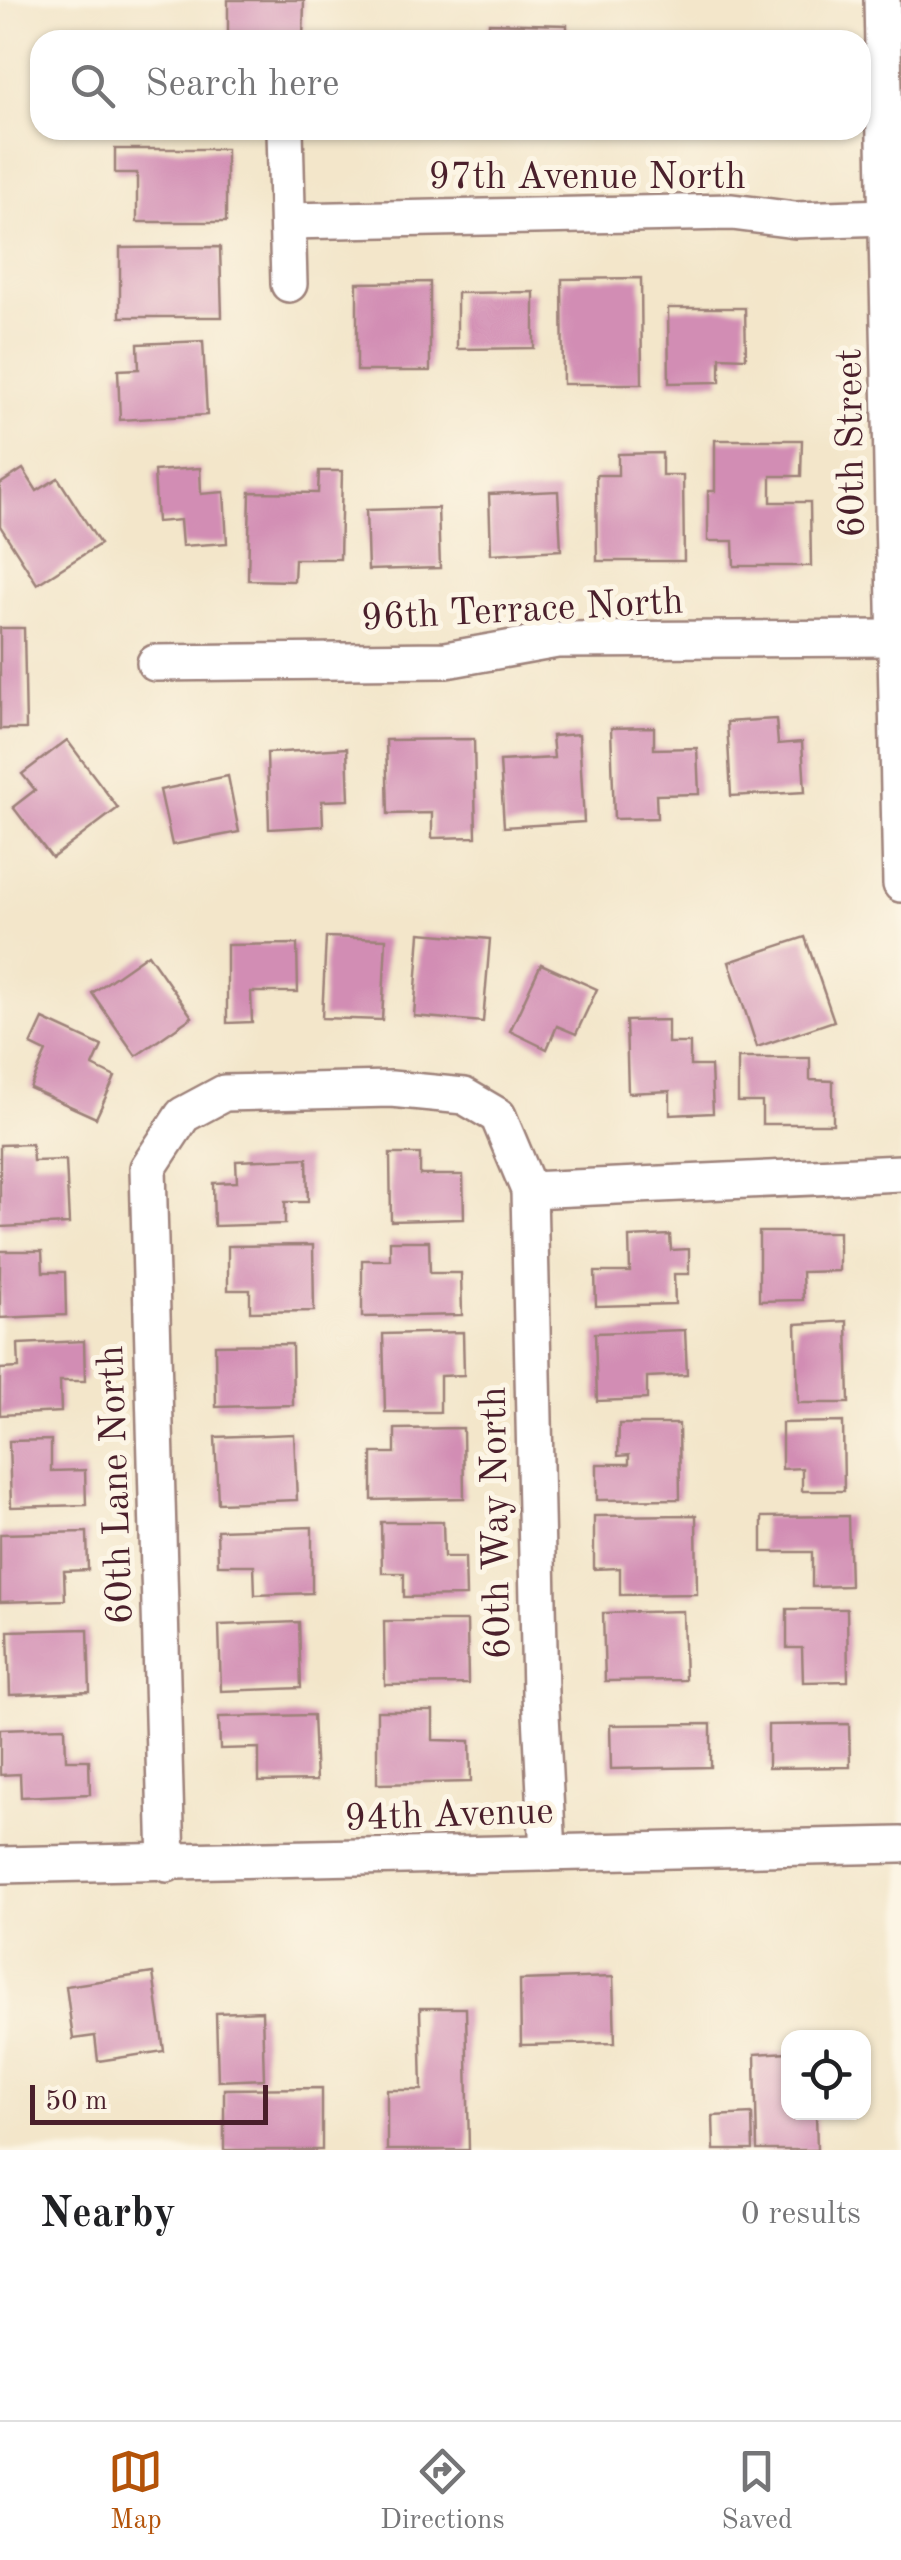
<!DOCTYPE html>
<html lang="en">
<head>
<meta charset="utf-8">
<style>
  body { margin:0; font-family:"Old Standard TT",serif; background:#f2f2f2; color:#202124 }
  .controls { position:absolute; right:30px; bottom:30px; display:grid; overflow:hidden; border-radius:20px; box-shadow:0 2px 8px #0004 }
  .controls button { width:90px; height:90px; display:grid; place-items:center; padding:0; border:0; border-bottom:2px solid #e0e0e0; background:#fff; color:#202124; font:50px sans-serif }
  .scale { position:absolute; left:30px; bottom:25px; width:238px; box-sizing:border-box; padding-left:10px; border:5px solid #4a1f2b; border-top:0; font-size:28px; line-height:35px; white-space:nowrap; color:#4a1f2b; -webkit-text-stroke:8px #fcf5e5; paint-order:stroke }
  .list { margin:0; padding:0; list-style:none }
  h2 { display:flex; justify-content:space-between; align-items:center; height:130px; margin:0; padding:0 40px; font-size:42px }
  h2 small { font-size:32px; font-weight:400; color:#757577 }
  .icon { flex:none; width:55px; height:55px; fill:none; stroke:currentColor; stroke-width:2; stroke-linecap:round; stroke-linejoin:round }
  .map { position:relative; flex:none; width:901px; height:2150px; overflow:hidden }
  .search { position:absolute; background:#fff; box-shadow:0 2px 8px #0004; left:30px; right:30px; top:30px; height:110px; display:flex; align-items:center; gap:25px; box-sizing:border-box; padding:0 35px; border-radius:30px; color:#757577; font-size:38px }
  .sheet { height:270px; background:#fff }
  nav { display:flex; justify-content:space-around; align-items:center; box-sizing:border-box; height:140px; border-top:2px solid #e0e0e0; background:#fff; font-size:28px; color:#757577 }
  nav a { display:grid; justify-items:center; gap:5px }
  nav .on { color:#b45309 }
  .map>svg:first-child { display:block }
  .building { fill:#d28db4 }
  .lines { fill:none; stroke-linecap:round; stroke-linejoin:round }
  .minor-casing { stroke:#9e827a; stroke-width:40 }
  .minor { stroke:#fff; stroke-width:35 }
  .labels { text-anchor:middle; stroke-width:10; stroke-linejoin:round; paint-order:stroke }
  .street-label { font-size:38px; fill:#4a1f2b; stroke:#fcf5e5 }
</style>
</head>
<body>
<div class="map">
<svg width="901" height="2150" viewBox="0 0 901 2150">
  <rect width="100%" height="100%" fill="#fcf5e5"/>
  <filter id="ink" filterUnits="userSpaceOnUse"><feTurbulence type="fractalNoise" baseFrequency=".01" numOctaves="2"/><feDisplacementMap in="SourceGraphic" scale="20" xChannelSelector="R" yChannelSelector="G"/><feConvolveMatrix kernelMatrix="1 2 1 2 8 2 1 2 1" color-interpolation-filters="sRGB"/></filter>
  <filter id="wash" filterUnits="userSpaceOnUse"><feTurbulence type="fractalNoise" baseFrequency=".0048" numOctaves="4" result="noise"/><feDisplacementMap in="SourceGraphic" scale="40" xChannelSelector="R" yChannelSelector="G"/><feGaussianBlur stdDeviation="2.25" result="paint"/><feColorMatrix in="noise" values="0 0 0 0 0 0 0 0 0 0 0 0 0 0 0 0 0 1.4 0 .05"/><feComposite in="paint" operator="in"/></filter>
  <g filter="url(#wash)">
    <rect width="100%" height="100%" fill="#f3e6ca"/>
    <g id="blocks">
      <g class="building">
        <path d="M228,0H304L303,40H228Z"/>
        <path d="M489,23L567,25V40H489Z"/>
        <rect x="99" y="34" width="23" height="6"/>
        <path d="M115,149H226V222H137V173H115Z"/>
        <path d="M220,247L222,317H120V248Z"/>
        <path d="M641,278L642,384H563L562,279Z"/>
        <path d="M430,282V371H357V283Z"/>
        <path d="M534,292V348L457,349V293Z"/>
        <path d="M668,308H745L746,358L720,357V382L669,383Z"/>
        <path d="M203,341L207,415L120,420L118,370L139,369L138,344Z"/>
        <path d="M715,440H802L801,476H771V502H810L811,566H734L733,541H708V491H715Z"/>
        <path d="M662,453V475H683L684,561H597L596,475H618V454Z"/>
        <path d="M200,468L201,494L224,492L227,543L182,546L180,520L157,522L154,471Z"/>
        <path d="M23,469L37,491L58,478L100,544L37,584L0,526V484Z"/>
        <path d="M319,471H342L340,559H295L294,581L248,580L250,492L318,493Z"/>
        <path d="M558,491L561,550L491,554L489,494Z"/>
        <path d="M438,508L440,568L368,570L366,510Z"/>
        <path d="M0,628H24L26,729H0Z"/>
        <path d="M776,719L778,744L802,742L805,792L731,796L727,722Z"/>
        <path d="M654,727V749L697,748L699,794L656,795L657,818L614,819L611,728Z"/>
        <path d="M579,734L584,822L504,827L500,761L554,758L552,736Z"/>
        <path d="M474,739L476,837L432,838V813L388,814L386,740Z"/>
        <path d="M67,740L118,808L52,858L13,807L35,790L22,774Z"/>
        <path d="M347,748L349,800L322,801L323,826L269,829L267,753Z"/>
        <path d="M228,776L239,832L172,845L160,790Z"/>
        <path d="M420,933L490,939L483,1022L414,1016Z"/>
        <path d="M326,937L386,939L382,1020L322,1018Z"/>
        <path d="M805,937L834,1021L757,1047L729,962Z"/>
        <path d="M297,944L298,992H251L252,1022L227,1023V945Z"/>
        <path d="M148,954L192,1017L136,1056L92,993Z"/>
        <path d="M541,964L597,989L576,1034L557,1026L547,1049L510,1031Z"/>
        <path d="M43,1019L102,1046L93,1066L115,1077L96,1118L30,1088L46,1052L31,1045Z"/>
        <path d="M668,1020V1043H690V1066H711L713,1113L670,1115V1091L628,1093L626,1021Z"/>
        <path d="M738,1058H810V1080L833,1081V1124H762V1102H738Z"/>
        <path d="M32,1144L33,1161L66,1160L69,1224L0,1227V1145Z"/>
        <path d="M390,1154H420V1175H463L464,1219L391,1221Z"/>
        <path d="M307,1158L308,1202H285V1224L214,1226L213,1183L237,1182L236,1161Z"/>
        <path d="M759,1232H839V1271L802,1272L803,1300L759,1301Z"/>
        <path d="M670,1235L671,1250L689,1249V1274H674L675,1304L596,1306L595,1272H630L629,1237Z"/>
        <path d="M390,1241H429L430,1273H461L462,1315L362,1317V1260H390Z"/>
        <path d="M313,1245L314,1311L250,1312V1290H228V1246Z"/>
        <path d="M0,1251H42L43,1272H65L66,1315L0,1318Z"/>
        <path d="M847,1321L849,1403H798L796,1324Z"/>
        <path d="M685,1330L687,1375L647,1377V1399L597,1401L595,1333Z"/>
        <path d="M463,1332L464,1375L440,1376V1412H385L383,1334Z"/>
        <path d="M84,1341L85,1381H60L61,1412L0,1415V1369L19,1368L18,1344Z"/>
        <path d="M292,1344L293,1405L216,1407L215,1345Z"/>
        <path d="M843,1422L844,1491H802V1468L782,1469V1423Z"/>
        <path d="M619,1424H679L680,1499L597,1500V1464H629V1455L618,1456Z"/>
        <path d="M463,1428L464,1498L372,1500V1453H395V1429Z"/>
        <path d="M294,1434L297,1500L218,1503L215,1437Z"/>
        <path d="M51,1440V1471L85,1470L86,1505L11,1507L9,1441Z"/>
        <path d="M696,1515L697,1594L620,1595V1568L594,1569V1516Z"/>
        <path d="M848,1516L850,1586L812,1587V1552H762V1517Z"/>
        <path d="M381,1522H443L444,1557H465L466,1596L404,1597V1573H382Z"/>
        <path d="M312,1527V1593L255,1595L254,1565H218L217,1530Z"/>
        <path d="M87,1532L88,1570L64,1571L65,1600L0,1602V1534Z"/>
        <path d="M787,1609H847L848,1681L803,1682L802,1648H787Z"/>
        <path d="M683,1611L685,1680L605,1681L603,1613Z"/>
        <path d="M384,1621H467L468,1684L385,1685Z"/>
        <path d="M299,1622L301,1688L221,1691L219,1625Z"/>
        <path d="M88,1629L90,1692L10,1695L8,1631Z"/>
        <path d="M377,1711H433V1740L470,1741L471,1782L377,1784Z"/>
        <path d="M313,1715L316,1781L259,1782V1748L220,1749L219,1717Z"/>
        <path d="M711,1724V1767L611,1769L610,1725Z"/>
        <path d="M849,1724L850,1767L768,1768V1725Z"/>
        <path d="M65,1727L66,1760H89L90,1794L21,1797L20,1774L0,1775V1729Z"/>
        <path d="M153,1973L164,2051L98,2061L95,2036L73,2039L66,1986Z"/>
        <path d="M613,1977L615,2043L521,2045L520,1980Z"/>
        <path d="M420,2008H466L469,2150H387V2090H422Z"/>
        <path d="M262,2011L264,2079L218,2081L216,2013Z"/>
        <path d="M788,2052V2112H816L817,2150H757L755,2054Z"/>
        <path d="M322,2088V2150H224V2089Z"/>
        <path d="M752,2114L753,2150H714L713,2116Z"/>
      </g>
    </g>
  </g>
  <g filter="url(#ink)">
    <use href="#blocks" fill-opacity="0" stroke="#9e827a" stroke-width="2.5"/>
    <g class="lines">
      <g class="minor-casing">
        <g id="minor">
          <path d="M882,0L901,884"/>
          <path d="M285,130L289,284"/>
          <path d="M288,221L732,212L795,220L887,217"/>
          <path d="M155,663L446,660L557,640L895,638"/>
          <path d="M529,1190L901,1173"/>
          <path d="M167,1864L148,1168L183,1115L224,1093L391,1089L464,1096L498,1116L529,1190L540,1694L548,1853"/>
          <path d="M0,1865L901,1845"/>
        </g>
      </g>
      <use href="#minor" class="minor"/>
    </g>
  </g>
  <g class="labels">
    <g class="street-label">
      <text x="587" y="188">97th Avenue North</text>
      <text transform="translate(849 443) rotate(-91)" y="13">60th Street</text>
      <text transform="translate(522 608) rotate(-3)" y="13">96th Terrace North</text>
      <text transform="translate(114 1485) rotate(-92)" y="13">60th Lane North</text>
      <text transform="translate(494 1523) rotate(-91)" y="13">60th Way North</text>
      <text transform="translate(449 1813) rotate(-2)" y="13">94th Avenue</text>
    </g>
  </g>
</svg>
<div class="controls">
<button><svg class="icon" aria-label="locate" viewBox="0 0 24 24"><circle cx="12" cy="12" r="6"/><path d="M12 2v4M12 18v4M2 12h4M18 12h4"/></svg></button>
</div>
<div class="scale">50 m</div>
<div class="search"><svg class="icon" aria-label="search" viewBox="0 0 24 24"><circle cx="10" cy="10" r="6"/><path d="M15 15l6 6"/></svg>Search here</div>
</div>
<section class="sheet">
<h2>Nearby<small>0 results</small></h2>
<ul class="list">
</ul>
</section>
<nav>
<a class="on"><svg class="icon" aria-label="map" viewBox="0 0 24 24"><path d="M3 6l6-2 6 2 6-2v14l-6 2-6-2-6 2zM9 4v14M15 6v14"/></svg>Map</a>
<a><svg class="icon" aria-label="directions" viewBox="0 0 24 24"><path d="M12 3l9 9-9 9-9-9zM9 14v-3h6M13 9l2 2-2 2"/></svg>Directions</a>
<a><svg class="icon" aria-label="saved" viewBox="0 0 24 24"><path d="M7 4h10v16l-5-4-5 4z"/></svg>Saved</a>
</nav>
</body>
</html>
